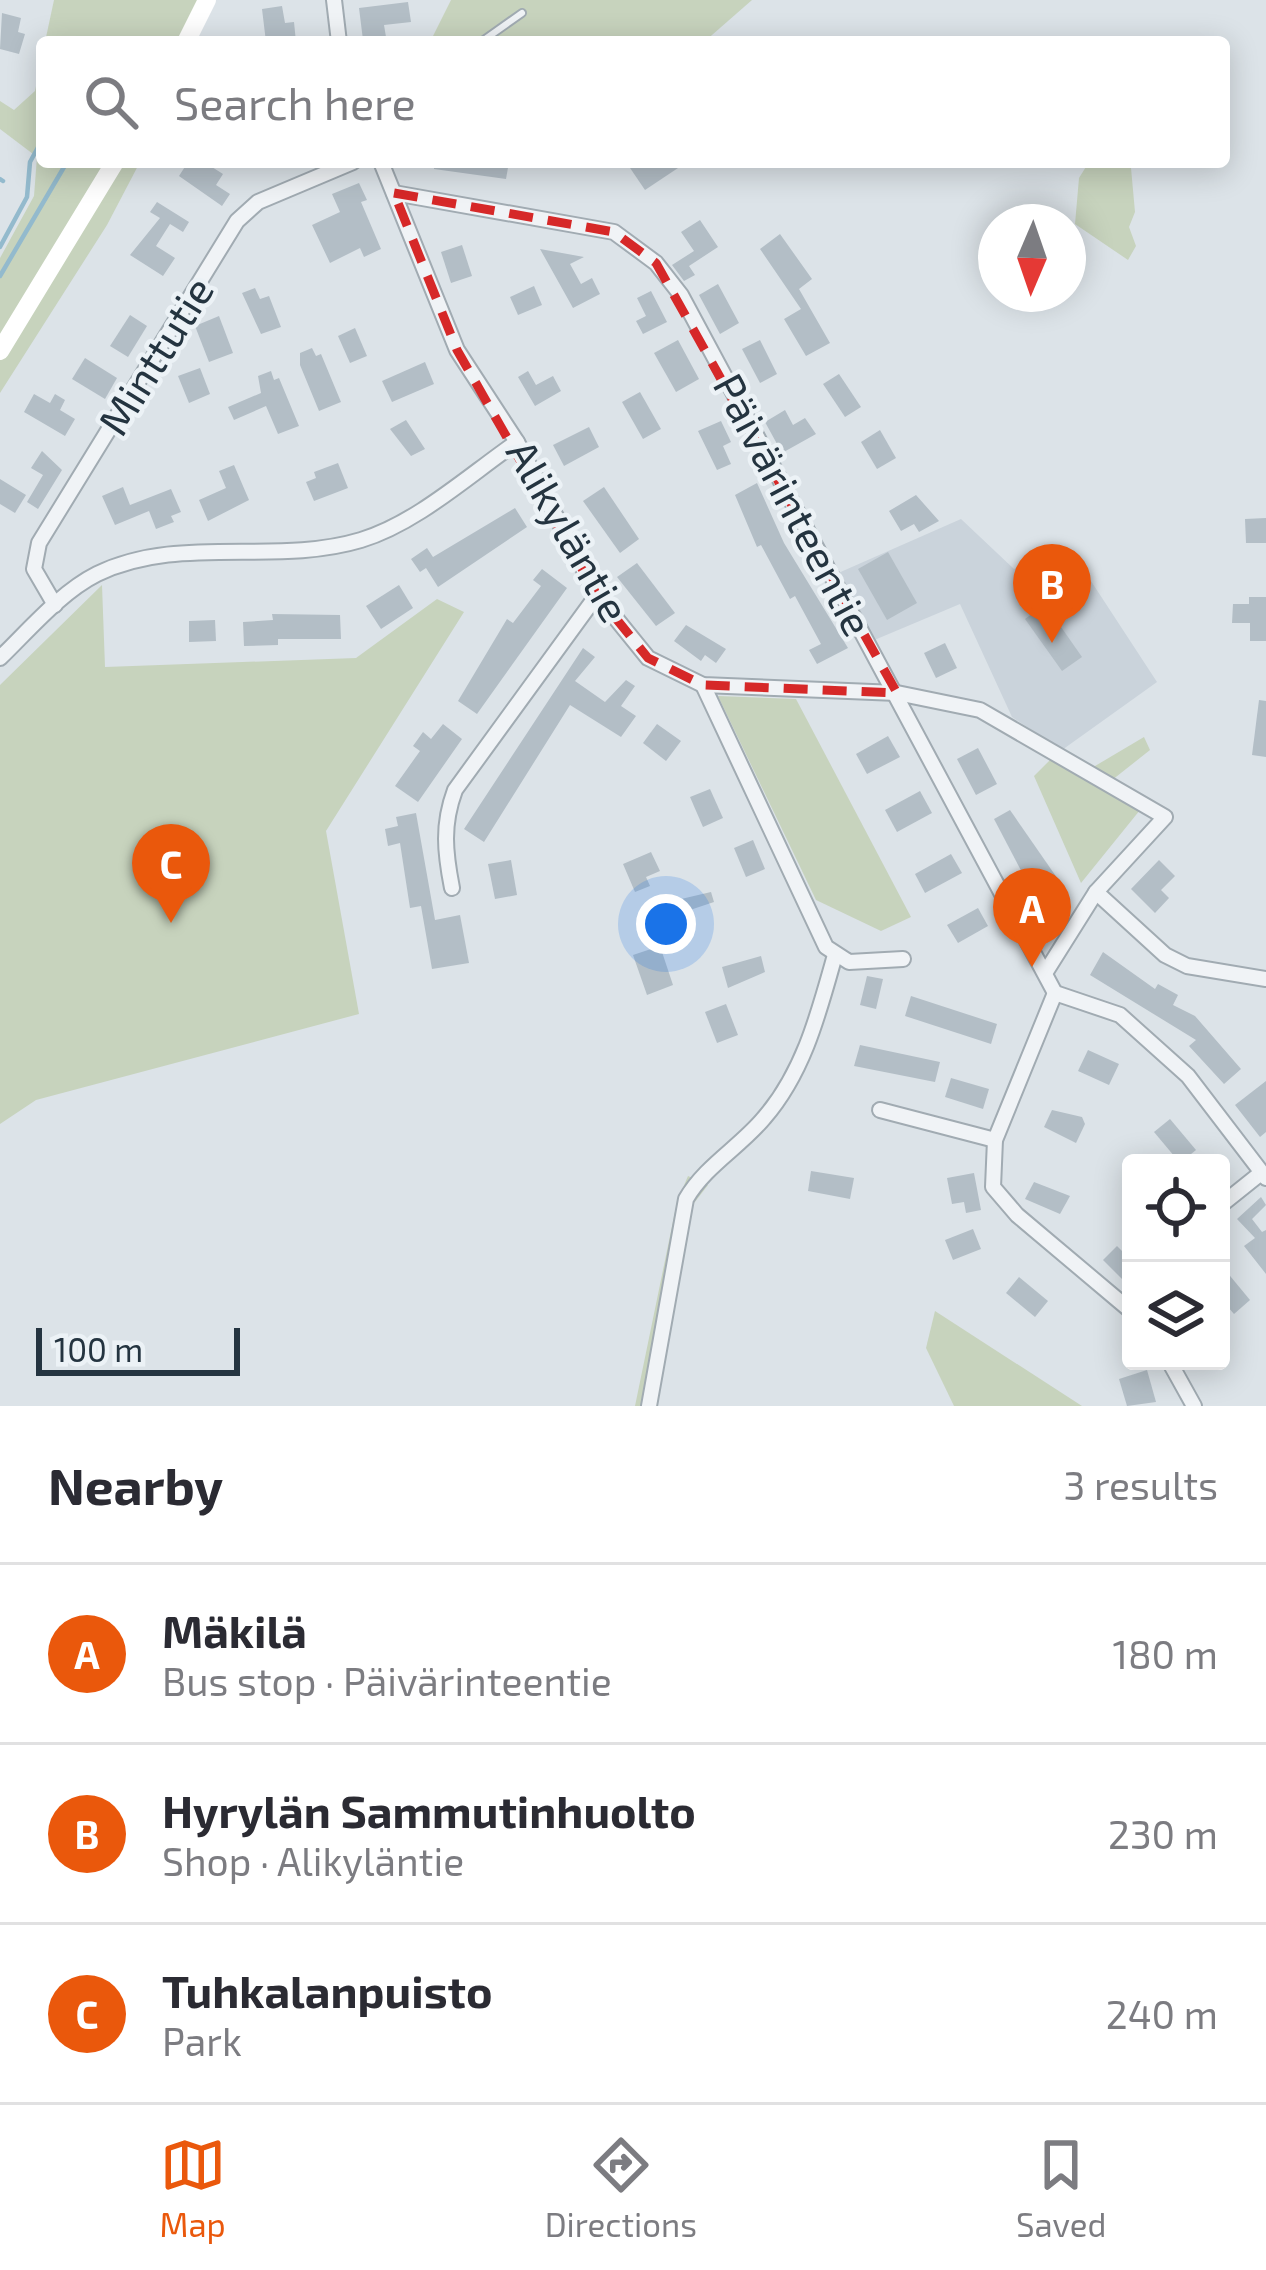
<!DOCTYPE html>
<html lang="en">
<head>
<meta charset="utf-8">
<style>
  body { margin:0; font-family:"Exo 2",sans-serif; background:#f7f7f7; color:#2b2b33 }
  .controls { position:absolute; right:36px; bottom:36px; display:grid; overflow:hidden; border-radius:12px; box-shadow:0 6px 30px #0003 }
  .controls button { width:108px; height:108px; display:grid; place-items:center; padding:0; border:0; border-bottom:3px solid #e1e1e2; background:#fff; color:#2b2b33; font:60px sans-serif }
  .compass { position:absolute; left:978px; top:204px; width:108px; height:108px; border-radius:50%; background:#fff; box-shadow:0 6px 30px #0003; rotate:182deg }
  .scale { position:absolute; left:36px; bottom:30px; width:204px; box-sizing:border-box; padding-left:12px; border:6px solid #243440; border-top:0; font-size:33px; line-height:42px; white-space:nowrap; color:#243440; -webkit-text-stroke:9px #ecf2f6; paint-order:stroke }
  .you { position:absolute; left:666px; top:924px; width:42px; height:42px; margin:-30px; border:9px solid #fff; border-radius:50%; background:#1a73e8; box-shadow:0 0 0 18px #1a73e833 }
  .badge { display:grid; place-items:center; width:78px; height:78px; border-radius:50%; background:#ea580c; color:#fff; font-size:39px; font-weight:700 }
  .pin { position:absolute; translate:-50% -99px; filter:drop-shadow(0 3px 6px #0008) }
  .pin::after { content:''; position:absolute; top:63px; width:42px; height:36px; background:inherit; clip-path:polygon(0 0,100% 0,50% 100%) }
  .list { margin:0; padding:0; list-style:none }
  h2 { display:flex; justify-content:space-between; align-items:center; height:156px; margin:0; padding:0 48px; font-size:51px }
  h2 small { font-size:39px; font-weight:400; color:#7c7c81 }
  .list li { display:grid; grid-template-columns:78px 1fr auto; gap:36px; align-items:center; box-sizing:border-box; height:180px; padding:0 48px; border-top:3px solid #e1e1e2 }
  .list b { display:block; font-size:45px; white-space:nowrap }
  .list p { margin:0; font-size:39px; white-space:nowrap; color:#7c7c81 }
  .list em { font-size:39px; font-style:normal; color:#7c7c81 }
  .icon { flex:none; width:66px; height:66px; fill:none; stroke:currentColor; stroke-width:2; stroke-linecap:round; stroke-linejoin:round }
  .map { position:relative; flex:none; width:1266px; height:1406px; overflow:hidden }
  .search { position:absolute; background:#fff; box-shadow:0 6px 30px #0003; left:36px; right:36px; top:36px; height:132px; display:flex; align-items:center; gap:30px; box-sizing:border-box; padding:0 42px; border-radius:12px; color:#7c7c81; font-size:45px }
  .sheet { height:696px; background:#fff }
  nav { display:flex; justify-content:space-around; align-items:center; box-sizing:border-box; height:168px; border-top:3px solid #e1e1e2; background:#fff; font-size:33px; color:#7c7c81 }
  nav a { display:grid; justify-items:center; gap:6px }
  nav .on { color:#ea580c }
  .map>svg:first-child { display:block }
  .built { fill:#cad3db }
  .green { fill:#c7d3bd }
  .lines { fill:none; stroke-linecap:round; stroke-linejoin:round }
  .stream { stroke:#93bacd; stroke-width:4.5 }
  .building { fill:#b3bec6 }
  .service-casing { stroke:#a1abb2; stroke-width:10 }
  .minor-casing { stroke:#a1abb2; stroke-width:18 }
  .service { stroke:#f0f3f6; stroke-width:6 }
  .minor { stroke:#f0f3f6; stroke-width:14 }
  .secondary { stroke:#fff; stroke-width:18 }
  .marked { fill:none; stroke:#d62828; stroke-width:9; stroke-dasharray:24 15; stroke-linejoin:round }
  .labels { text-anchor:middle; stroke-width:9; stroke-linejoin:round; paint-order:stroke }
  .street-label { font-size:42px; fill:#243440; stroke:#ecf2f6 }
</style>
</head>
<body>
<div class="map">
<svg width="1266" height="1406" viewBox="0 0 1266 1406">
  <rect width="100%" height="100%" fill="#dce3e8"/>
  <path class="built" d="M961,519L1014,569L1070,549L1157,682L1062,750L1012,717L960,604L872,641L836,574Z"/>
  <g class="green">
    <path d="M54,0H216L195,42H45Z"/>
    <path d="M451,0H752L704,42H430Z"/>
    <path d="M42,57V162H140L107,225L0,393V258L34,196L37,157L0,129V101L14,110L35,91Z"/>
    <path d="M1089,162L1131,168L1135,212L1129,227L1136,246L1128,260L1075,224L1079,178Z"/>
    <path d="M102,585L105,667L356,658L437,599L464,612L326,831L359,1014L36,1100L0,1124V685Z"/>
    <path d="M718,696L796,699L911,917L881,931L816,900Z"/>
    <path d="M1144,737L1150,750L1102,788L1140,810L1081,883L1034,776L1055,755L1090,769Z"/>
    <path d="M688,1176L708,1185L691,1207L652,1406H635L677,1202Z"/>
    <path d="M935,1311L1082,1406H954L926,1348Z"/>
  </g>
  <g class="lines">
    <g class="stream">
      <path d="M0,179L3,181"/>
      <path d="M0,247L27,197L30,162L42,140"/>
      <path d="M0,276L67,162"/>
    </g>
  </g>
  <g class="building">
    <path d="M408,2L411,22L384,25L386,37L363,40L359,8Z"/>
    <path d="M282,6L285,23L294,22L296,42H266L262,9Z"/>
    <path d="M2,13L21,18L18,32L25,34L19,54L0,49Z"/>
    <path d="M188,162H204L223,174L216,185L230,194L222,206L179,176Z"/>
    <path d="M434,162H509L506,179L434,169Z"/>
    <path d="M626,162H687L645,190Z"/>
    <path d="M359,183L367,200L361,202L381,249L364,257L360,248L330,263L312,225L340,212L332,194Z"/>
    <path d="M157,202L189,222L183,232L170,224L156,246L175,258L163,276L130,255L160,218L150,212Z"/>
    <path d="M700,220L718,247L689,266L695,275L684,281L672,265L694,251L681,232Z"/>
    <path d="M780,234L812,279L799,289L830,343L806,356L784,319L801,309L760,249Z"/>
    <path d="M462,245L472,276L451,283L441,252Z"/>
    <path d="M540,249L584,257L570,264L581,284L592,278L600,294L573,308Z"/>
    <path d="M718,284L739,323L720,334L699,295Z"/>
    <path d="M534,286L542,305L518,315L510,297Z"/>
    <path d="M255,288L260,299L269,296L281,327L261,334L242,293Z"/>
    <path d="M651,291L667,322L643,334L636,321L646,316L637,298Z"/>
    <path d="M130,315L147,326L128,357L110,346Z"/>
    <path d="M219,316L233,353L209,362L195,326Z"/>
    <path d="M355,328L367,356L350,363L338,336Z"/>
    <path d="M678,340L699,379L676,392L654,353Z"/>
    <path d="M760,340L777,374L760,383L742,349Z"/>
    <path d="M312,348L316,356L321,354L341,402L319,411L300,365V353Z"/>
    <path d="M85,358L117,378L105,399L72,379Z"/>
    <path d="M425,362L434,384L392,402L382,381Z"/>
    <path d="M200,368L210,394L189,403L178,376Z"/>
    <path d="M271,371L274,380L279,378L299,426L278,434L266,406L234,420L228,407L261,393L258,376Z"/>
    <path d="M528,371L536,385L553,376L561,391L535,406L518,377Z"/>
    <path d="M839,374L861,407L845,417L823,384Z"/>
    <path d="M640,392L661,429L643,439L622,402Z"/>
    <path d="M34,394L50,403L55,394L65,400L60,410L75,419L65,436L24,412Z"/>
    <path d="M785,410L793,425L805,418L816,434L782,453L765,422Z"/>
    <path d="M406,420L425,449L411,456L390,429Z"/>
    <path d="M721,421L731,442L723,446L731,464L717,470L698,431Z"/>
    <path d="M589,427L599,447L564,466L553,445Z"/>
    <path d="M880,430L896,458L877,469L861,442Z"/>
    <path d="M42,451L62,470L38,509L27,502L43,475L31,468Z"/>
    <path d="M338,463L348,488L314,501L306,482L316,478L314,472Z"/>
    <path d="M234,465L249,500L208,521L199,500L226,488L219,471Z"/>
    <path d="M0,479L26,495L15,513L0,504Z"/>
    <path d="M757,483L784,543L848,648L817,664L809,650L821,644L795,596L790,599L761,545L757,547L735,495Z"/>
    <path d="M123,487L130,505L171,489L181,512L171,516L174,522L156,529L149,511L115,525L102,496Z"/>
    <path d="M604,487L639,539L620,553L583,501Z"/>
    <path d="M916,495L939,521L919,532L914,524L901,531L889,511Z"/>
    <path d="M515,508L527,527L438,587L426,568L420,572L411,559L427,548L433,557Z"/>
    <path d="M1266,518V543H1246L1245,519Z"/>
    <path d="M888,552L917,603L887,620L858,569Z"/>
    <path d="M637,563L675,613L656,626L617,577Z"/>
    <path d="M542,569L567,588L477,714L458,701L507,619L513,623L541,586L533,580Z"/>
    <path d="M399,585L413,608L381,629L366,606Z"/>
    <path d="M1249,597H1266V641H1250V623H1232L1233,604H1249Z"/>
    <path d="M1045,604L1082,657L1062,671L1025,619Z"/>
    <path d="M272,614L340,615L341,639H278V645L244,646L243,622L273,620Z"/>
    <path d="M215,620L216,641L189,642V621Z"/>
    <path d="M686,625L726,649L716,663L705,655L701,661L674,641Z"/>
    <path d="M945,643L957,668L936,678L924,653Z"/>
    <path d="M583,648L595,657L575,681L605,702L626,680L635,686L621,706L636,716L621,737L570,705L484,842L464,829Z"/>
    <path d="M1259,700L1266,701V757L1252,755Z"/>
    <path d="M443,724L462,739L418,802L395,786L420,751L413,746L423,732L431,739Z"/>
    <path d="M657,724L681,741L666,761L643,743Z"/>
    <path d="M888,736L900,757L867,774L856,754Z"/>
    <path d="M978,748L997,784L976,795L957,759Z"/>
    <path d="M710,789L723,818L703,827L690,797Z"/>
    <path d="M920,791L932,813L897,832L885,810Z"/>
    <path d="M1010,810L1062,885L1036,899L994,819Z"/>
    <path d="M416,813L435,920L460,915L469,963L432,969L421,906L410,908L400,843L388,846L385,829L398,826L396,817Z"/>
    <path d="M753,840L765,869L746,877L734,848Z"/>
    <path d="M651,852L660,871L646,877L650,886L635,892L623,864Z"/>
    <path d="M951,854L962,873L925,893L915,874Z"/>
    <path d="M511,860L517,895L495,899L488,864Z"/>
    <path d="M1159,860L1175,876L1161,890L1169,898L1155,913L1131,889Z"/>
    <path d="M711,892L714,902L669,917L664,903Z"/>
    <path d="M978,908L988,926L958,943L947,925Z"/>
    <path d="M660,946L673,985L647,995L633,955Z"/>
    <path d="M1103,952L1155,989L1158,984L1178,995L1173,1005L1195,1016L1241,1069L1224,1084L1189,1046L1196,1040L1090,975Z"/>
    <path d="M761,956L765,972L728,988L722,967Z"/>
    <path d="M867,976L883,979L876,1009L860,1005Z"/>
    <path d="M911,996L997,1024L991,1044L905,1016Z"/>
    <path d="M726,1004L738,1035L717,1043L705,1012Z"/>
    <path d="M860,1045L940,1062L935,1082L854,1066Z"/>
    <path d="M1088,1050L1119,1064L1109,1085L1078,1071Z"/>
    <path d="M951,1078L989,1089L983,1109L945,1097Z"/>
    <path d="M1266,1081V1132L1260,1137L1235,1105Z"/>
    <path d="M1052,1110L1082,1117L1085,1124L1076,1143L1044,1127Z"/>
    <path d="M1170,1119L1196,1150L1180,1163L1154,1132Z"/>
    <path d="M811,1171L854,1178L850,1199L808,1191Z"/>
    <path d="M974,1173L981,1210L966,1213L964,1202L952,1204L947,1178Z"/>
    <path d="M1034,1182L1070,1196L1060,1214L1025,1199Z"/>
    <path d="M1261,1197L1266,1205L1252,1219L1262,1232L1266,1230V1274L1244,1246L1255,1238L1237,1219Z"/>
    <path d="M973,1229L981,1249L953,1260L945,1240Z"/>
    <path d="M1117,1246L1131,1260V1270L1122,1279L1103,1260Z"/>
    <path d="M1221,1265L1250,1300L1234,1314L1221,1299Z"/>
    <path d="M1019,1277L1048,1301L1035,1317L1006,1293Z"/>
    <path d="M1147,1370L1156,1402L1127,1406L1119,1379Z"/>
  </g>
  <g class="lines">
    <g class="service-casing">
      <path id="service" d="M481,42L522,13"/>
    </g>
    <g class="minor-casing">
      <g id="minor">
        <path d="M334,0L339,42"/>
        <path d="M381,162L457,350L517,442L597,595L648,658L703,685L897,693L980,710L1165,817L1096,892L1047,970"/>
        <path d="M394,193L614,232L656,263L681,295L1055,993"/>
        <path d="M55,605L34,569L39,543L237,221L258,202L353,162"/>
        <path d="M0,658C29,630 61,592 97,574C179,534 275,566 361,540C417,523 469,475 517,442"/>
        <path d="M703,685L826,947L849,962L903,959"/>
        <path d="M452,888C445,852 442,825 455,790L597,595"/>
        <path d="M1096,892L1165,955L1187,966L1266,979"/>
        <path d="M1055,993L995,1140L993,1187L1017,1215L1131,1311"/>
        <path d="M1055,993L1120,1015L1188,1076L1266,1178"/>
        <path d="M880,1110L995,1140"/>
        <path d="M1221,1205L1261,1173"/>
        <path d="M1169,1361L1194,1406"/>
        <path d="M649,1406L686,1199C705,1166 740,1147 764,1118C804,1072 819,1012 835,955"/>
      </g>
    </g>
    <use href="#service" class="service"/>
    <use href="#minor" class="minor"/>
    <g class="secondary">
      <path d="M186,42L207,0"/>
      <path d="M0,351L115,162"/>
    </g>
  </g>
  <path class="marked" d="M394,193L614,232L656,263L897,693L703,685L648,658L597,595L457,350Z"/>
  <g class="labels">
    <g class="street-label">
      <text transform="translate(156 356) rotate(-58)" y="15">Minttutie</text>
      <text transform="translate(793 505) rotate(62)" y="15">Päivärinteentie</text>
      <text transform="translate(568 531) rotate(60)" y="15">Alikyläntie</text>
    </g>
  </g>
</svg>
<div class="controls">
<button><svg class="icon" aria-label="locate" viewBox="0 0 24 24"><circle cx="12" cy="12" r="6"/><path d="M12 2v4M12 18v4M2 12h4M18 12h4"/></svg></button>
<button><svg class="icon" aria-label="layers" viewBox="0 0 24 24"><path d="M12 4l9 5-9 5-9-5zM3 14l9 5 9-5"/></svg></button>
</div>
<svg class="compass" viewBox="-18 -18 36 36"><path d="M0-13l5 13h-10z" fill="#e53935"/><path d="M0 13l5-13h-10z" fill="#7c7c81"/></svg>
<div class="scale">100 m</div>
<div class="you"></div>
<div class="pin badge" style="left:1032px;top:967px">A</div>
<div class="pin badge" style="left:1052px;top:643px">B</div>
<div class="pin badge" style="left:171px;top:923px">C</div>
<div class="search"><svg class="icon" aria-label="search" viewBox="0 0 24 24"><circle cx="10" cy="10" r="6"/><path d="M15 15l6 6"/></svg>Search here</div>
</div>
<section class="sheet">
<h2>Nearby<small>3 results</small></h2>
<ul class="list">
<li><span class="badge">A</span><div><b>Mäkilä</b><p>Bus stop · Päivärinteentie</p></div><em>180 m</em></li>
<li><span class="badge">B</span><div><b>Hyrylän Sammutinhuolto</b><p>Shop · Alikyläntie</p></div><em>230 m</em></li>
<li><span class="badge">C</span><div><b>Tuhkalanpuisto</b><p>Park</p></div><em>240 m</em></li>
</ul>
</section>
<nav>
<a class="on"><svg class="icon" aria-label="map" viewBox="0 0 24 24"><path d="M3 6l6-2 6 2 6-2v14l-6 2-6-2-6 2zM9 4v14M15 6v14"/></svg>Map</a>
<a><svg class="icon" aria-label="directions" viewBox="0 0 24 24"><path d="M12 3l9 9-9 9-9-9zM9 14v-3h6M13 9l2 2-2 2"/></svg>Directions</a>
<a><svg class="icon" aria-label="saved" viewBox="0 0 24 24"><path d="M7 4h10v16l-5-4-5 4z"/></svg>Saved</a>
</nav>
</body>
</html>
